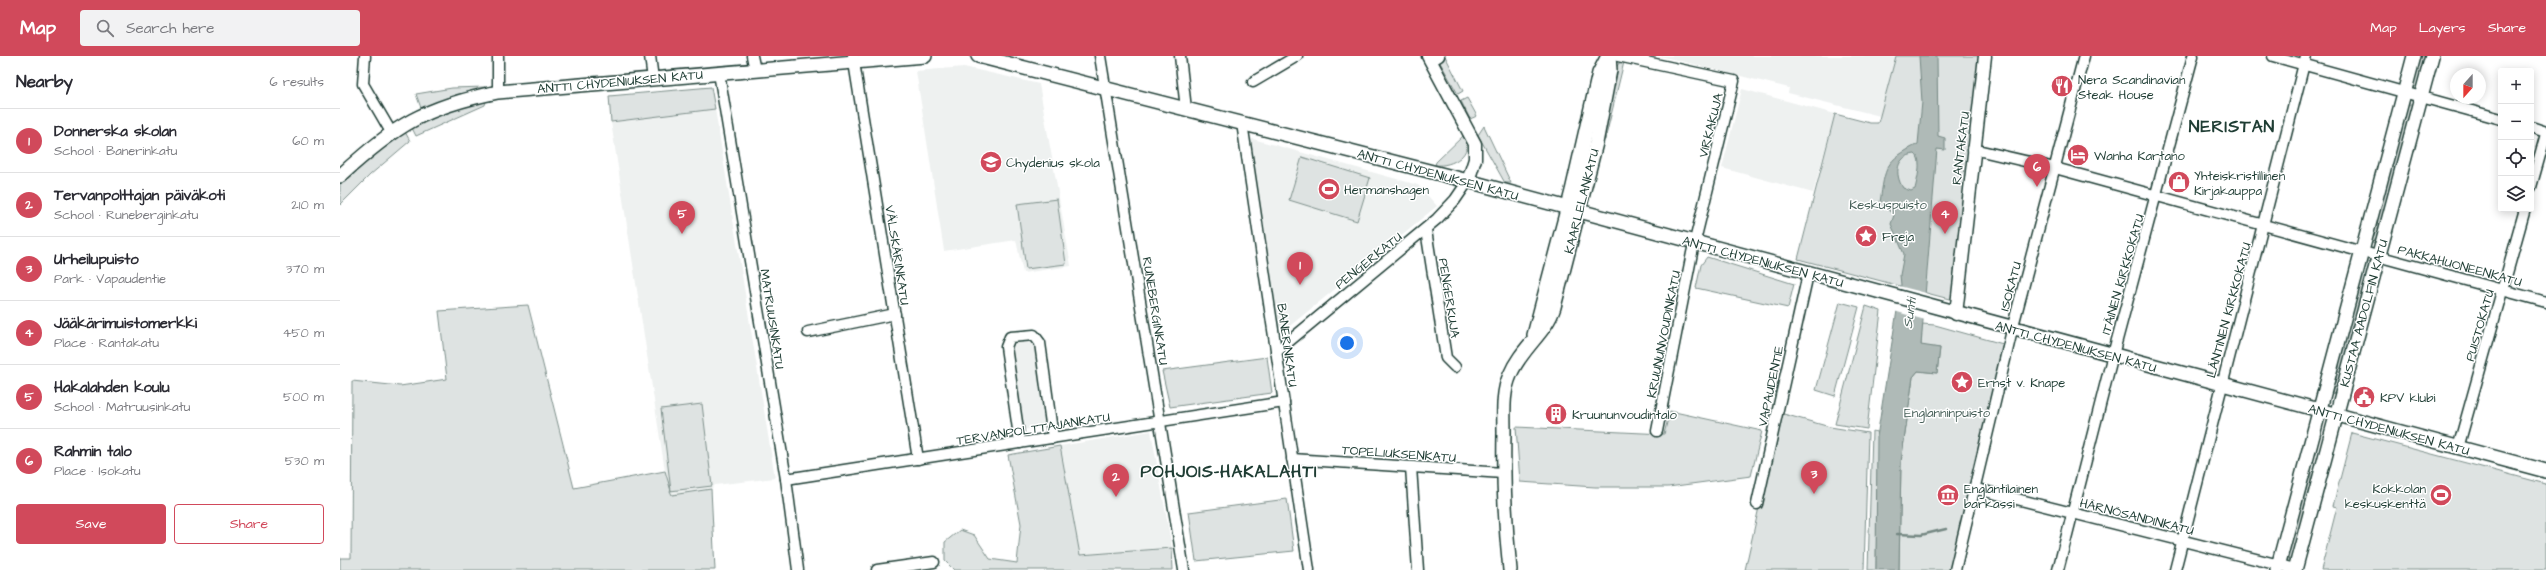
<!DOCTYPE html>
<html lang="en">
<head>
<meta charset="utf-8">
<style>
  body { margin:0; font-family:"Architects Daughter",sans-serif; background:#f2f2f3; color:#2b2b33 }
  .controls { position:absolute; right:12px; top:12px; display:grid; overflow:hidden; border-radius:4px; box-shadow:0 2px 10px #0003 }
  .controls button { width:36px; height:36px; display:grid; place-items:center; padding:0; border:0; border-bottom:1px solid #e1e1e2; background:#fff; color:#2b2b33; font:20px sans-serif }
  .compass { position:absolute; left:2110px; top:12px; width:36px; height:36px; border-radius:50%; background:#fff; box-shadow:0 2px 10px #0003; rotate:201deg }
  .you { position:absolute; left:1007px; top:287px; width:14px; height:14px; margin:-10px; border:3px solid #fff; border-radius:50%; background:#1a73e8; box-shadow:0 0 0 6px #1a73e833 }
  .badge { display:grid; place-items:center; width:26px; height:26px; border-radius:50%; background:#d1495b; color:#fff; font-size:13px; font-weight:700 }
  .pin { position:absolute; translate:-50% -33px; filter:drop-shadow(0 1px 2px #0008) }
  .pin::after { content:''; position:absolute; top:21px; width:14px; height:12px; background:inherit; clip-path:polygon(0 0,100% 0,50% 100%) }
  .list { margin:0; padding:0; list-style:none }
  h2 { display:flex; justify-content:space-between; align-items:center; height:52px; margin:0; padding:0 16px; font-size:17px }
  h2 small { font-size:13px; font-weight:400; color:#7c7c81 }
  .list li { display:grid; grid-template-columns:26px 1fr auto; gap:12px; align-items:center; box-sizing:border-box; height:64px; padding:0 16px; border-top:1px solid #e1e1e2 }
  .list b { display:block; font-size:15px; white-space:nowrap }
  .list p { margin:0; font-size:13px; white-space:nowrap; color:#7c7c81 }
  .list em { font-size:13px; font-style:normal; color:#7c7c81 }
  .actions { display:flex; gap:8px; padding:12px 16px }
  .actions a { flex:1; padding:9px 0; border:1px solid #d1495b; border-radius:4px; text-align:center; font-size:14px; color:#d1495b }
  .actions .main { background:#d1495b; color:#fff }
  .icon { flex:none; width:22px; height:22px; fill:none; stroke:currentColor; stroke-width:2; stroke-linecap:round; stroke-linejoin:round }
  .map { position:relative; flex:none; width:2206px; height:514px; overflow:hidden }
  header { display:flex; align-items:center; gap:24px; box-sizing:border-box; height:56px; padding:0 20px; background:#d1495b; color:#fff }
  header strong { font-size:19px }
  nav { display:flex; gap:22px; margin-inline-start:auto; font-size:14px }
  .search { width:280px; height:36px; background:#f2f2f3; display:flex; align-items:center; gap:10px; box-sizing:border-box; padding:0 14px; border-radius:4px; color:#7c7c81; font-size:15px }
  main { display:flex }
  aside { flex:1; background:#fff }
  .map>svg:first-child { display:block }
  .built { fill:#eef1f0 }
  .green { fill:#dee3e2; stroke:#7e908b }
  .water { fill:#afbab7; stroke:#758883; fill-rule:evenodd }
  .pier { fill:#fff }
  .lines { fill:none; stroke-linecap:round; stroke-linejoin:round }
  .stream { stroke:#758883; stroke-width:2.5 }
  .minor-casing { stroke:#1f3d34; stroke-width:13 }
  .tertiary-casing { stroke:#1f3d34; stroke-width:15 }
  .secondary-casing { stroke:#1f3d34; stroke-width:16 }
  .minor { stroke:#fff; stroke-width:10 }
  .tertiary { stroke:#fff; stroke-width:12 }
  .secondary { stroke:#fff; stroke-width:13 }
  .labels { text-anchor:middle; stroke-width:3; stroke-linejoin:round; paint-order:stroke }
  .poi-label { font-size:13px; fill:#1f3d34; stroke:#fff; text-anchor:start }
  .street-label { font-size:13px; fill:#1f3d34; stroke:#fff }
  .park-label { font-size:13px; fill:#455e57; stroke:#fff }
  .water-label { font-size:14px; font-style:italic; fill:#4a625b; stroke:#fff }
  .district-label { font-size:17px; font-weight:bold; letter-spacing:1px; fill:#1f3d34; stroke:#fff }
</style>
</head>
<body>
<header>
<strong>Map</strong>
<div class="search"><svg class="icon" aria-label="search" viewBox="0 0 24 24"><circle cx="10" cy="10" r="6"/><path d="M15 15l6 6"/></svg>Search here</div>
<nav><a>Map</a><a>Layers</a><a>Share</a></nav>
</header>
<main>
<aside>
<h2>Nearby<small>6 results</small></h2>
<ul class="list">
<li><span class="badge">1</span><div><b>Donnerska skolan</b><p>School · Banerinkatu</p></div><em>60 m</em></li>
<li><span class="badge">2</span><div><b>Tervanpolttajan päiväkoti</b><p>School · Runeberginkatu</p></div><em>210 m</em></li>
<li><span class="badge">3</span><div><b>Urheilupuisto</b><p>Park · Vapaudentie</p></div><em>370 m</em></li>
<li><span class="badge">4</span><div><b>Jääkärimuistomerkki</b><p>Place · Rantakatu</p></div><em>450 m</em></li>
<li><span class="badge">5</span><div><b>Hakalahden koulu</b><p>School · Matruusinkatu</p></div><em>500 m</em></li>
<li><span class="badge">6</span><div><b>Rahmin talo</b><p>Place · Isokatu</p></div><em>530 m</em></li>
</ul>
<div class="actions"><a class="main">Save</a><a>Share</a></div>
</aside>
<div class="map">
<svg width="2206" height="514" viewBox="0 0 2206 514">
  <rect width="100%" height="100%" fill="#fff"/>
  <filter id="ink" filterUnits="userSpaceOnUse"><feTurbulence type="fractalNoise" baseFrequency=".025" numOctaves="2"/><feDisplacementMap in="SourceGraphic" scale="8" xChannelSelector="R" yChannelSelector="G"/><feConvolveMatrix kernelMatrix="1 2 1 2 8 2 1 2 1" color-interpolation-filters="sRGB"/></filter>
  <g filter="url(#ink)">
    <g class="built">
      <path d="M1320,0H1556L1540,60L1448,37L1449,32Z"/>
      <path d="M624,11L699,28L731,210L683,217L676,184L604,195L576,15Z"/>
      <path d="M1402,33L1495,58L1473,137L1382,112Z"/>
      <path d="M375,53L435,422L375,429L371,433L331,439L325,415L271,66Z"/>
      <path d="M906,81L1078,129L1097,150L935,282Z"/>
      <path d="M691,284L697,288L709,370L682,374L671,294L677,286Z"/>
      <path d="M811,375L832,492L740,499L720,390Z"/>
    </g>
    <g class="green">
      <path d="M1105,0L1123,35L1118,38L1098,3Z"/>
      <path d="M1556,0H1641L1613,244L1458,203L1495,58L1530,67H1538Z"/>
      <path d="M2079,0H2087L2078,32L2071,30Z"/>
      <path d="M1284,6L1265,84H1260L1276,12L1279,7Z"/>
      <path d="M145,31L81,52L76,38L112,32Z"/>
      <path d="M371,31L375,53L271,66L269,40Z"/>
      <path d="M1127,42L1137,60L1130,63L1121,45Z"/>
      <path d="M146,45L145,49L76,80L71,70L123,51Z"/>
      <path d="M2066,47L2075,49L2036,188L2028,186Z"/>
      <path d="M1144,70L1171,127H1165L1138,79Z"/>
      <path d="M64,74L70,85L30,119L0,149V127Z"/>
      <path d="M1124,79C1135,98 1112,111 1095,109L1096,106Z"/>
      <path d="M962,101L1030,122L1017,165L949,144Z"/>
      <path d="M717,143L726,208L686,213L677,148Z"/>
      <path d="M1367,201L1454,228L1448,252L1356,232L1361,209Z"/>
      <path d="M2023,205L2031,207L1996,338L1992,337L1999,312L2002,284Z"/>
      <path d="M1500,246L1519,251L1495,340L1476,334Z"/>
      <path d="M188,249L234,432L325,415L331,435L321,353L362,348L372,430L330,435L332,439L371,433L375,514H0V502H11L12,325L60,330L107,323L99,255Z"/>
      <path d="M1526,250L1541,255L1527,373L1495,368Z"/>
      <path d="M1582,268L1595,269L1663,288L1611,514H1559L1561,406L1573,321L1578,315L1597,317L1600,292L1581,290Z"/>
      <path d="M927,301L932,337L830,351L822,315Z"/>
      <path d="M1330,355L1422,375L1411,420L1328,431H1255L1180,426L1176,371L1324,378Z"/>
      <path d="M1440,357L1490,371L1528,377L1524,514H1405Z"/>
      <path d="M1532,375L1538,376L1536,514H1528Z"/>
      <path d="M1978,375L1981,376L1971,413V430L1952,504L1945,502Z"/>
      <path d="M2012,377L2206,428V514H1981L1997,451L1993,450Z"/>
      <path d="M720,390L740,499L832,492L833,514H614L605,505V486L620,474L634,479L650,503L677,507L681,468L668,399Z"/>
      <path d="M947,443L954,495L856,505L849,456Z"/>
    </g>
    <path class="water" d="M1579,0H1597L1598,80L1605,82V94L1597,93L1581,289L1600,292L1597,317L1578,315L1573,321L1561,406L1559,514H1536L1537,381L1561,229L1560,219L1564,198L1551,168L1554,159L1540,147C1545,110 1545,105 1578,88L1582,46ZM1575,98C1583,104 1577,124 1575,133L1571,135L1563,132C1554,118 1556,100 1575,98Z"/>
    <path class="pier" d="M1559,230L1586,237L1585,264L1554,255Z"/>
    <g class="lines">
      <path class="stream" d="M1557,478L1581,479L1606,473"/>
      <g class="minor-casing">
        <g id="minor">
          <path d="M25,0L23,28L51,76"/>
          <path d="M158,0V36"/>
          <path d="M310,0L313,23"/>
          <path d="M412,0L415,14"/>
          <path d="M513,0L578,403"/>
          <path d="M760,0L844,514"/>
          <path d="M840,0L846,53"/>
          <path d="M1278,0L1394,25L1352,197L1317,375"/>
          <path d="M1933,0L2161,63"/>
          <path d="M1091,5L1099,0"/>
          <path d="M379,17L446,423L458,514"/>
          <path d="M913,26L957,0"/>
          <path d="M902,67L969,514"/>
          <path d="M2191,71L2206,76"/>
          <path d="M1633,93L1715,112L2206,246"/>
          <path d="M2191,131L2206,78"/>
          <path d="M1086,174L1106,302L1115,311"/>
          <path d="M468,276L555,258"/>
          <path d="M936,296L1097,163L1115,144L1128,125"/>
          <path d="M680,387L666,291L670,281L694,279L700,287L713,382"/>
          <path d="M2118,392L2185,153"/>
          <path d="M952,403L1163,417"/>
          <path d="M1071,411L1078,514"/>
          <path d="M446,423L944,346"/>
          <path d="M1633,432L1955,513"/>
          <path d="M1417,448L1468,218"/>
          <path d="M537,514L594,506"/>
          <path d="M1615,514L1674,266L1744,0"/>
          <path d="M1718,514L1770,310L1853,0"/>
          <path d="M1835,514L1966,0"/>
        </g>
      </g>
      <g class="tertiary-casing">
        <g id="tertiary">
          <path d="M1088,0L1135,88V103L1128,125"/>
          <path d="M1616,258L1645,0"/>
        </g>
      </g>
      <g class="secondary-casing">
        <g id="secondary">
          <path d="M638,0L1128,125L2206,415"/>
          <path d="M0,120C56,69 84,51 158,36L585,0"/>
          <path d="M1194,279L1232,135L1259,17L1268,0"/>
          <path d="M1170,514C1165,468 1163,423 1164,377C1164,358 1162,337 1170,319C1181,292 1206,277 1214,251L1256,87L1270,14L1269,0"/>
          <path d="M1937,514L2074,0"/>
          <path d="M1955,514L2092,0"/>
        </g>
      </g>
      <use href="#minor" class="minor"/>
      <use href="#tertiary" class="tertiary"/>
      <use href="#secondary" class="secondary"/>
    </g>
  </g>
  <defs>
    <g id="restaurant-disc" transform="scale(1.15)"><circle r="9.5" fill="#d1495b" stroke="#fff"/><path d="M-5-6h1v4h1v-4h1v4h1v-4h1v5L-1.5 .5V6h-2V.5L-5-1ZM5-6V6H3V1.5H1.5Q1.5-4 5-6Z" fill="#fff"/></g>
    <g id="hotel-disc" transform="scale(1.15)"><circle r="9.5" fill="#d1495b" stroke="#fff"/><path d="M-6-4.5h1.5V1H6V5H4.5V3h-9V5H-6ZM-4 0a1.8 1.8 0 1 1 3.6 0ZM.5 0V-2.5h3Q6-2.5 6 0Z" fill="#fff"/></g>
    <g id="school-disc" transform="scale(1.15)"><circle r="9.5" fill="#d1495b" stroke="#fff"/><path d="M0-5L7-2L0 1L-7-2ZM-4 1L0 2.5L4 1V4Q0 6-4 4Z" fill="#fff"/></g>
    <g id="shop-disc" transform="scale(1.15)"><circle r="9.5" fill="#d1495b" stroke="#fff"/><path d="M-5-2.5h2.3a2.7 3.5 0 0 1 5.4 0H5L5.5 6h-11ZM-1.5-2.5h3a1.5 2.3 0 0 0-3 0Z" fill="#fff"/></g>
    <g id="stadium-disc" transform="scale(1.15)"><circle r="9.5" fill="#d1495b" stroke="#fff"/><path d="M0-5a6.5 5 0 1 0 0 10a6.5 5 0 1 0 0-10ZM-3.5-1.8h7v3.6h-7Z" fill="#fff"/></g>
    <g id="sight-disc" transform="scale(1.15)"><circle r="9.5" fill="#d1495b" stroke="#fff"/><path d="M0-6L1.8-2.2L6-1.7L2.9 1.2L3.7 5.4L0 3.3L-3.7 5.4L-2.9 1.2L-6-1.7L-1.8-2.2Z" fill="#fff"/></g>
    <g id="civic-disc" transform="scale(1.15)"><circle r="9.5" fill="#d1495b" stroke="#fff"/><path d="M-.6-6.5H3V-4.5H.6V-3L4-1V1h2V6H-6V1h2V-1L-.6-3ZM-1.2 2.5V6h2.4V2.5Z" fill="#fff"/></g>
    <g id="building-disc" transform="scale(1.15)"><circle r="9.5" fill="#d1495b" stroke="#fff"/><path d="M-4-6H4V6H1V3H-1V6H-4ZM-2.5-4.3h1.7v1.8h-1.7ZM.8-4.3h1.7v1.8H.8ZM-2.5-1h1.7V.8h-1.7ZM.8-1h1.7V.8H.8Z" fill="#fff"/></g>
    <g id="museum-disc" transform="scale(1.15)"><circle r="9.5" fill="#d1495b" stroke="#fff"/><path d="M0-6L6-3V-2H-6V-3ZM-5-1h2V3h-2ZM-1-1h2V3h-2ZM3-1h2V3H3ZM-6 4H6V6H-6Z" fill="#fff"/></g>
  </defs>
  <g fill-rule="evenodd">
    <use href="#restaurant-disc" x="1722" y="30"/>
    <use href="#hotel-disc" x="1738" y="99"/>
    <use href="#school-disc" x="651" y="106"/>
    <use href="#shop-disc" x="1839" y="126"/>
    <use href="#stadium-disc" x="989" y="133"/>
    <use href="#sight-disc" x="1526" y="180"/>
    <use href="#sight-disc" x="1622" y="326"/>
    <use href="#civic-disc" x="2024" y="341"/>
    <use href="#building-disc" x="1216" y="358"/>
    <use href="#museum-disc" x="1608" y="439"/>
    <use href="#stadium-disc" x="2101" y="439"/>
  </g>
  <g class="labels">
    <g class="poi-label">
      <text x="1738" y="28">Nera Scandinavian<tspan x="1738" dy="15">Steak House</tspan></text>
      <text x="1754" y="104">Wanha Kartano</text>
      <text x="666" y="111">Chydenius skola</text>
      <text x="1854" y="124">Yhteiskristillinen<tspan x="1854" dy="15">Kirjakauppa</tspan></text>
      <text x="1004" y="138">Hermanshagen</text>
      <text x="1542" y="185">Freja</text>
      <text x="1638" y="331">Ernst v. Knape</text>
      <text x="2040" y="346">KPV klubi</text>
      <text x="1232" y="363">Kruununvoudintalo</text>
      <text x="1624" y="437">Englantilainen<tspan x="1624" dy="15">barkassi</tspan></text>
      <text x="2086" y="437" text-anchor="end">Kokkolan<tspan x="2086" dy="15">keskuskenttä</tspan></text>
    </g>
    <g class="street-label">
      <text transform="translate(280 25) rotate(-5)" y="5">ANTTI CHYDENIUKSEN KATU</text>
      <text transform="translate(1370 69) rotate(-76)" y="5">VIRKAKUJA</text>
      <text transform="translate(1620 92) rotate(-83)" y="5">RANTAKATU</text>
      <text transform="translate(1098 118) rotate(15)" y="5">ANTTI CHYDENIUKSEN KATU</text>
      <text transform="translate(1241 145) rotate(-76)" y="5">KAARLELANKATU</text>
      <text transform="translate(558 199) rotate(81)" y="5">VÄLSKÄRINKATU</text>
      <text transform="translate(1028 204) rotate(-39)" y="5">PENGERKATU</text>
      <text transform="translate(1423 205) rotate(15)" y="5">ANTTI CHYDENIUKSEN KATU</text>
      <text transform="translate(2120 209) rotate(15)" y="5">PAKKAHUONEENKATU</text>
      <text transform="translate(1782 218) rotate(-74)" y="5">ITÄINEN KIRKKOKATU</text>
      <text transform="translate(1670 230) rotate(-75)" y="5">ISOKATU</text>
      <text transform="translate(1110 242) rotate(81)" y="5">PENGERKUJA</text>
      <text transform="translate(1888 254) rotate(-75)" y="5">LÄNTINEN KIRKKOKATU</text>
      <text transform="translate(816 255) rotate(81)" y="5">RUNEBERGINKATU</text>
      <text transform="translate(2023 257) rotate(-75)" y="5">KUSTAA AADOLFIN KATU</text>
      <text transform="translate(433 263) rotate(81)" y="5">MATRUUSINKATU</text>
      <text transform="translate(2139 269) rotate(-74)" y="5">PUISTOKATU</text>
      <text transform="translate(1323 278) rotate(-79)" y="5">KRUUNUNVOUDINKATU</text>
      <text transform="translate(948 289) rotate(82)" y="5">BANERINKATU</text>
      <text transform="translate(1736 290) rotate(15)" y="5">ANTTI CHYDENIUKSEN KATU</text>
      <text transform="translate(1430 330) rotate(-78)" y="5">VAPAUDENTIE</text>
      <text transform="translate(693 372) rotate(-9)" y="5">TERVANPOLTTAJANKATU</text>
      <text transform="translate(2049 373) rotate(15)" y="5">ANTTI CHYDENIUKSEN KATU</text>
      <text transform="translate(1059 397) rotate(4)" y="5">TOPELIUKSENKATU</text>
      <text transform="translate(1797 460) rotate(14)" y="5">HÄRNÖSANDINKATU</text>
    </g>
    <g class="park-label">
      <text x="1548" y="153">Keskuspuisto</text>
      <text x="1607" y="361">Englanninpuisto</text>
    </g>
    <g class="water-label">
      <text transform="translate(1569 257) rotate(-82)" y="5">Sunti</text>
    </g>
    <g class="district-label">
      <text x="1892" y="76">NERISTAN</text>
      <text x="889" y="421">POHJOIS-HAKALAHTI</text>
    </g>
  </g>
</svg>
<div class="controls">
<button>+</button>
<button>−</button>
<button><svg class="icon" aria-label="locate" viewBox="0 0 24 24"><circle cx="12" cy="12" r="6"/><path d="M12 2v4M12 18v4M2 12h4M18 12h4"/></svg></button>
<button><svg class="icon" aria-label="layers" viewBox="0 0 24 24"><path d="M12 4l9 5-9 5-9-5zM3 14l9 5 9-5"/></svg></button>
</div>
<svg class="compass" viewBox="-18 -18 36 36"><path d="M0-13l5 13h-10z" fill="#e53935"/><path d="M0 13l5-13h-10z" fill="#7c7c81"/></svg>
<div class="you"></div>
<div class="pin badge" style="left:960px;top:229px">1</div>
<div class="pin badge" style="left:776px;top:441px">2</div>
<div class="pin badge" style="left:1474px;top:438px">3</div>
<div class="pin badge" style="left:1605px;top:178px">4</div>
<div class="pin badge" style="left:342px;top:178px">5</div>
<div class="pin badge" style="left:1697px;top:131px">6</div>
</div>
</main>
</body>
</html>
